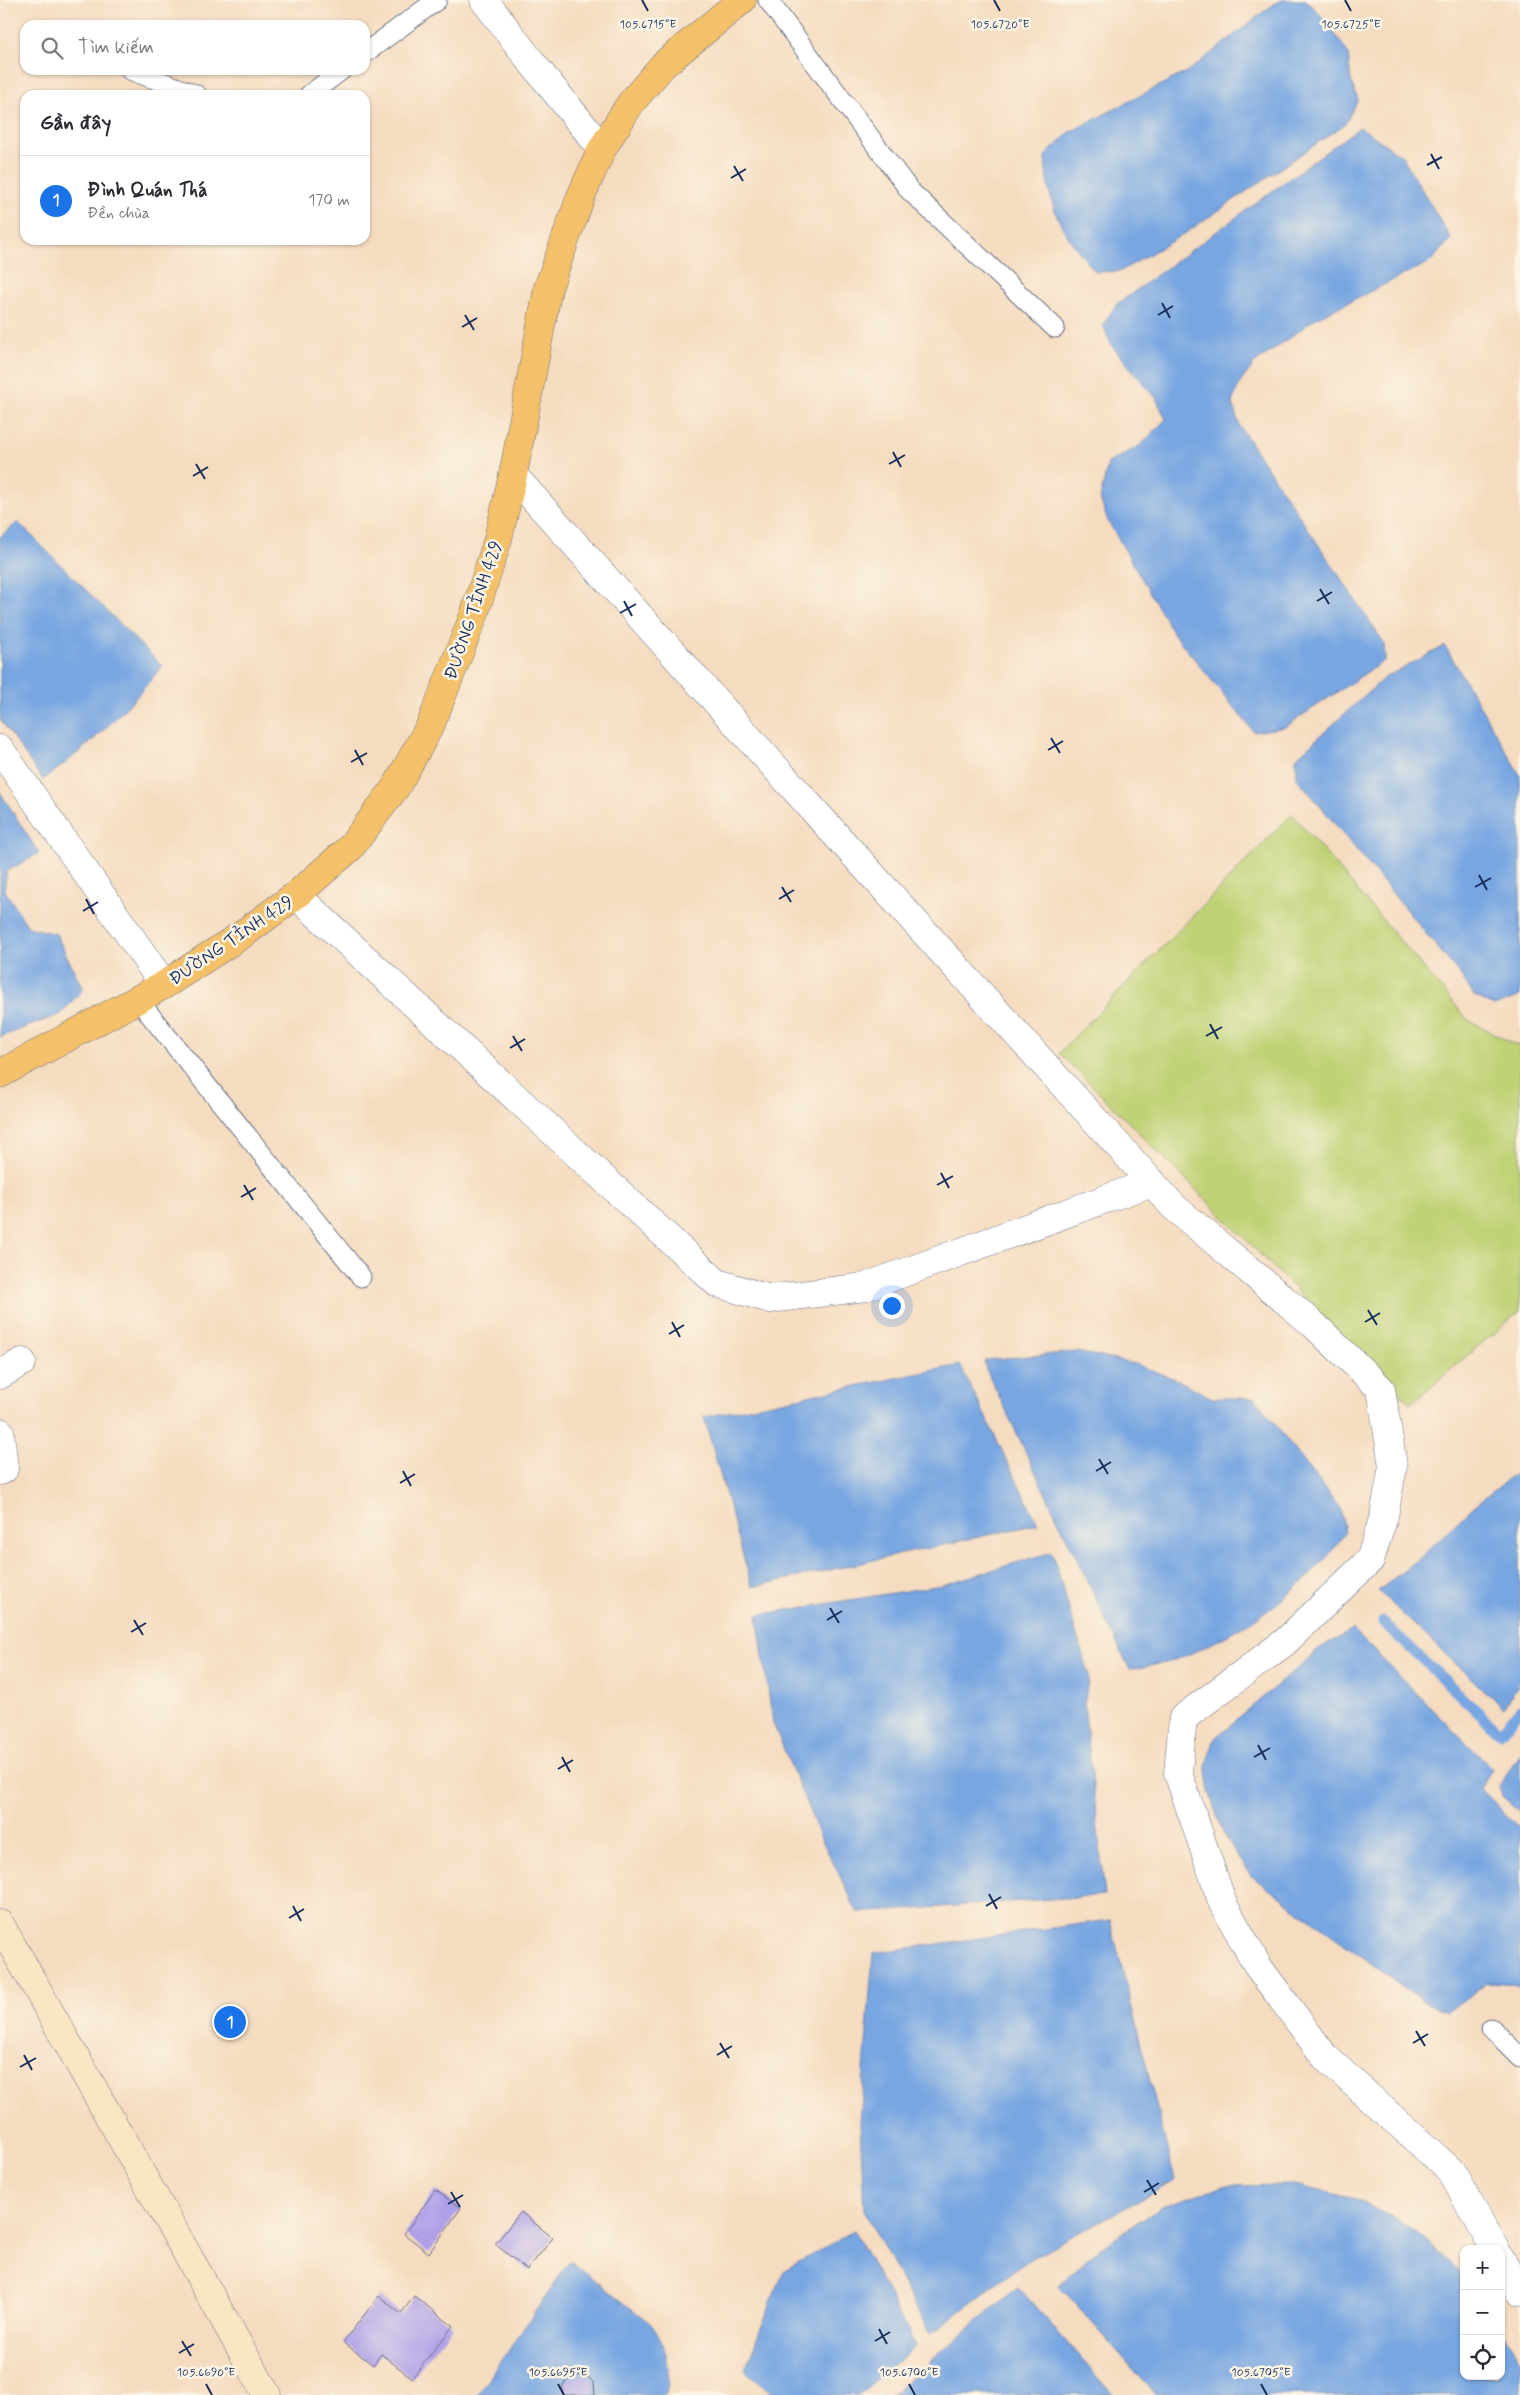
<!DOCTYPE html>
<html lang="vi">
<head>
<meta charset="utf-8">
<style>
  body { margin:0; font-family:Mynerve,sans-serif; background:#f7f7f7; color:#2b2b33 }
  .controls { position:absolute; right:15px; bottom:15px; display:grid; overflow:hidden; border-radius:10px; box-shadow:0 1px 4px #0004 }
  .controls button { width:45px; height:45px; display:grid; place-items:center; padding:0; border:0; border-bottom:1px solid #e1e1e2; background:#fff; color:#2b2b33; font:25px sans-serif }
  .you { position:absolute; left:891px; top:1305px; width:18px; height:18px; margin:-12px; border:4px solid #fff; border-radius:50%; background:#1a73e8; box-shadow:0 0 0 8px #1a73e833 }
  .badge { display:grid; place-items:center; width:32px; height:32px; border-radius:50%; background:#1a73e8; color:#fff; font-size:16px; font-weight:700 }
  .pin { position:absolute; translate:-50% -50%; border:2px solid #fff; box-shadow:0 1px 5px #0006 }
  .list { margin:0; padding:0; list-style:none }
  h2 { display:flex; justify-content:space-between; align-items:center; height:65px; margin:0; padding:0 20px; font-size:21px }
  h2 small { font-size:16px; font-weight:400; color:#7c7c81 }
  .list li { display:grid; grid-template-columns:32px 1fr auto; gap:15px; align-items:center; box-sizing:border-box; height:90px; padding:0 20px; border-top:1px solid #e1e1e2 }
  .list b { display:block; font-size:19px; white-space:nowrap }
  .list p { margin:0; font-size:16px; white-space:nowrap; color:#7c7c81 }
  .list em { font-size:16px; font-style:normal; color:#7c7c81 }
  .icon { flex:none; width:28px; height:28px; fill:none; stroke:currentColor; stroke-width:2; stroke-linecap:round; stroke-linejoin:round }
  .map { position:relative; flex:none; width:1520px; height:2395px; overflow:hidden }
  .search { position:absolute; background:#fff; box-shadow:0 1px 4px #0004; left:20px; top:20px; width:350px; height:55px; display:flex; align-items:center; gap:12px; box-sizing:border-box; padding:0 18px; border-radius:15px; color:#7c7c81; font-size:19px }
  .panel { position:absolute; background:#fff; box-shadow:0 1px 4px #0004; left:20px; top:90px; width:350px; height:155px; border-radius:15px }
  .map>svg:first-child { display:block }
  .green { fill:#bfd275; stroke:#6d806a }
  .water { fill:#77a6e1; stroke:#496aa0 }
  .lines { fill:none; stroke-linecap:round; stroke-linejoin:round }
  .stream { stroke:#77a6e1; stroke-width:11 }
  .building { fill:#ad9fe8 }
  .lane-casing { stroke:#676c80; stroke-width:21 }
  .street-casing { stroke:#676c80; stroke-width:29 }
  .secondary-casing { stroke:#676c80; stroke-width:29 }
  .primary-casing { stroke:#676c80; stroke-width:29 }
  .lane { stroke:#fff; stroke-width:19 }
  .street { stroke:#fff; stroke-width:28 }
  .secondary { stroke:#fbe6c4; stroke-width:28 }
  .primary { stroke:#f4c16b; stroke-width:28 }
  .ticks { fill:none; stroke:#1b2f5e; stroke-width:2 }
  .labels { text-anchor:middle; stroke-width:5; stroke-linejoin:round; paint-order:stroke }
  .street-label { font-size:18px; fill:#1b2f5e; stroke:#fcf5e5 }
  .ticks-label { font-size:12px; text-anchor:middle; fill:#1b2f5e; stroke:#fcf5e5; stroke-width:5; stroke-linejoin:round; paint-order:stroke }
</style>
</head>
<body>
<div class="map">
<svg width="1520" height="2395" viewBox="0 0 1520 2395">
  <rect width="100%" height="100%" fill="#fcf5e5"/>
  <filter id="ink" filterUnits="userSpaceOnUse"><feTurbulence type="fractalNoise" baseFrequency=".02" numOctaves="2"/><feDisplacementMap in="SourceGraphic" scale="10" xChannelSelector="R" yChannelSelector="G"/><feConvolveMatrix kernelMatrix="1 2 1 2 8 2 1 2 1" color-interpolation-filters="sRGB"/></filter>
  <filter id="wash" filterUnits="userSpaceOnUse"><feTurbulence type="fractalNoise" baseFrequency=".0096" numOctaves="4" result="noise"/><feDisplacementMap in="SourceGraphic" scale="20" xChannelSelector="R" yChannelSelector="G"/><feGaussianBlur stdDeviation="1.12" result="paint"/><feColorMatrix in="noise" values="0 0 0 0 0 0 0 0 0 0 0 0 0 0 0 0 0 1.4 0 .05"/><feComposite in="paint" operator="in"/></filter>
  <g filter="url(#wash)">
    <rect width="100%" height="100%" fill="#f5dcc0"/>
    <path class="green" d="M1292,814L1468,1020L1520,1047V1311L1410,1404L1059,1053Z"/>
    <g class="water">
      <path d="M1283,0H1306L1327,22L1348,53L1351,81L1358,100L1345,124L1187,232L1121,271L1096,272C1061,232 1048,210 1045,156L1070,132L1190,70L1275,3Z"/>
      <path d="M1360,127L1402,156L1451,239L1430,262L1316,318L1254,364L1240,383L1232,402L1240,427L1384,643L1385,660L1285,727L1254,732L1174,634L1108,521L1100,499L1108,463L1141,445L1166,419L1156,398L1112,346L1103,325L1116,305Z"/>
      <path d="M18,522L162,666C127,711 88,747 43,780L0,719V537Z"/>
      <path d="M1445,646L1520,775V996L1494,1006L1474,996L1462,977L1297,778L1296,758L1384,678Z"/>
      <path d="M0,792L39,853L7,871L4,889L28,927L56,934L83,989L61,1014L0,1037Z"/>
      <path d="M1077,1352L1135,1364L1178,1380L1212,1398H1255L1341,1510L1345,1533C1306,1592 1240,1634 1175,1660C1161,1665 1144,1666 1130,1670L986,1369L984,1360Z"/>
      <path d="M960,1365L1038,1524L752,1587L704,1417Z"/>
      <path d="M1520,1470V1682L1503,1708L1378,1591L1421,1557L1473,1507Z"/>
      <path d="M1052,1552L1089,1676L1084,1704L1105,1895L858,1913L819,1834L773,1723L757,1615L942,1585Z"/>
      <path d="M1353,1630L1492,1768L1481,1789L1520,1829V1985L1486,1983L1447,2012L1424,2002L1251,1876L1223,1833L1211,1798L1206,1765L1215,1738L1322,1647Z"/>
      <path d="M1520,1753V1812L1502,1796L1499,1786Z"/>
      <path d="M1110,1920L1175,2181L1031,2258L930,2334L864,2210L860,2122L873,1953Z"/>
      <path d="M1294,2185L1360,2200L1415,2231L1464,2275V2376H1501V2330L1520,2360V2395H1156L1059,2285L1099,2248L1164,2206L1221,2186Z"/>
      <path d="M854,2231L916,2346L858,2395H774L745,2370L783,2271Z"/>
      <path d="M570,2261L650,2323C665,2341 674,2372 665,2395H478Z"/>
      <path d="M1018,2287L1113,2395H891Z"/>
    </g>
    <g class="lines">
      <path class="stream" d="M1383,1622L1500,1733L1520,1710"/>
    </g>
    <g id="blocks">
      <g class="building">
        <path d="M435,2190L461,2208L429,2253L404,2234Z"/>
        <path d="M521,2212L553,2238L527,2270L495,2244Z"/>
        <path d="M379,2296L401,2314L414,2296L453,2326L412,2378L381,2354L373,2365L343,2342Z"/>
        <path d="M581,2375L588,2377L594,2383L595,2395H563L562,2388L566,2380Z"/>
      </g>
    </g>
  </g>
  <g filter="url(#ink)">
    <use href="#blocks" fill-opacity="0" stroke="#676c80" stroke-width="1"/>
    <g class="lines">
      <g class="lane-casing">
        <g id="lane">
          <path d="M768,0L910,191L1055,328"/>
          <path d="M365,53L437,0"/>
          <path d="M130,70L197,95"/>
          <path d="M309,95L342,70"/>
          <path d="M138,1000L361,1277"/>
          <path d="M1491,2028L1520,2057"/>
        </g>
      </g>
      <g class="street-casing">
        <g id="street">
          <path d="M484,0L533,64L602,149"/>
          <path d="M513,475L826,824L1174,1207L1313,1324L1381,1389L1393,1466L1384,1516L1370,1560L1285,1642L1183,1718L1178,1773L1223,1904L1259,1968L1325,2057L1451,2171L1495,2249"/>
          <path d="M0,749L164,985"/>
          <path d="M296,895L717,1283L770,1299L865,1287L1152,1182"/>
          <path d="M0,1375L22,1362"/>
          <path d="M0,1432L4,1469L0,1471"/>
          <path d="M1501,2259L1520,2291"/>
        </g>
      </g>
      <g class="secondary-casing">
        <path id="secondary" d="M0,1924L267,2395"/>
      </g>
      <g class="primary-casing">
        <path id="primary" d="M0,1074L164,985L243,934L296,895L350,848L396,787L431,724L474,615L498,539L513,475L548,288L581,196L602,149L630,104L663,65L742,0"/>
      </g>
      <use href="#lane" class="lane"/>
      <use href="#street" class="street"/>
      <use href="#secondary" class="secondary"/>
      <use href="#primary" class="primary"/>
    </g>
  </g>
  <path class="ticks" d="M642,0L648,11M994,0L1000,11M1345,0L1351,11M1431,154L1439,169M1427,165L1442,157M734,166L743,181M731,178L746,169M1162,303L1170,318M465,315L474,330M1158,315L1173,306M462,327L477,318M893,452L901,467M196,464L205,479M889,464L905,455M193,476L208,467M1320,589L1329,604M624,601L632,616M1317,601L1332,592M620,613L636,604M1051,738L1060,753M355,750L363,765M1048,750L1063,741M351,762L367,753M1479,875L1487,890M782,887L791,902M1475,887L1491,878M86,899L94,914M779,899L794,890M83,911L98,902M1210,1024L1218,1039M513,1036L522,1051M1206,1036L1222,1027M510,1048L525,1039M941,1173L949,1188M244,1185L253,1200M937,1185L953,1176M241,1197L256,1188M1368,1310L1377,1325M672,1322L680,1337M1365,1322L1380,1313M669,1334L684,1325M1099,1459L1108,1474M403,1471L411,1486M1096,1471L1111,1462M400,1483L415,1474M830,1608L839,1623M134,1620L143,1635M827,1620L842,1611M131,1632L146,1623M1258,1745L1266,1760M562,1757L570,1772M1254,1757L1270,1748M558,1769L573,1760M989,1894L997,1909M293,1906L301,1921M986,1906L1001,1897M289,1918L304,1909M1416,2031L1425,2046M720,2043L729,2058M1413,2043L1428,2034M24,2055L32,2070M717,2055L732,2046M20,2067L36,2058M1147,2180L1156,2195M451,2192L460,2207M1144,2192L1159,2183M448,2204L463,2195M879,2329L887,2344M182,2341L191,2356M875,2341L890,2332M179,2353L194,2344M206,2384L212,2395M558,2384L564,2395M909,2384L915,2395M1261,2384L1267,2395"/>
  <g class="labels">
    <g class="street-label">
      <text transform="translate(473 610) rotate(-71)" y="6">ĐƯỜNG TỈNH 429</text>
      <text transform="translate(231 940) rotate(-34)" y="6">ĐƯỜNG TỈNH 429</text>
    </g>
  </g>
  <g class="ticks-label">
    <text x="648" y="28">105.6715°E</text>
    <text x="1000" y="28">105.6720°E</text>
    <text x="1351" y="28">105.6725°E</text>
    <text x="206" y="2376">105.6690°E</text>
    <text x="558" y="2376">105.6695°E</text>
    <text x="909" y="2376">105.6700°E</text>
    <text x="1261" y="2376">105.6705°E</text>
  </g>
</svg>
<div class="controls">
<button>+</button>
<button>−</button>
<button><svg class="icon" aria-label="locate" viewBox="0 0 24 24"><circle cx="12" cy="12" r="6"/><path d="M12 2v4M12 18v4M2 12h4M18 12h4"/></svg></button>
</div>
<div class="you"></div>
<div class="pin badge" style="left:230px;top:2022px">1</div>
<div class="search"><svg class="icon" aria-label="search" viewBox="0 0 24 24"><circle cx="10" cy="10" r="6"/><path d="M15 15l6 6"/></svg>Tìm kiếm</div>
<section class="panel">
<h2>Gần đây<small></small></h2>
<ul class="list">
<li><span class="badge">1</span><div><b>Đình Quán Thá</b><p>Đền chùa</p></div><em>170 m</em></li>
</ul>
</section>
</div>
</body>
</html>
